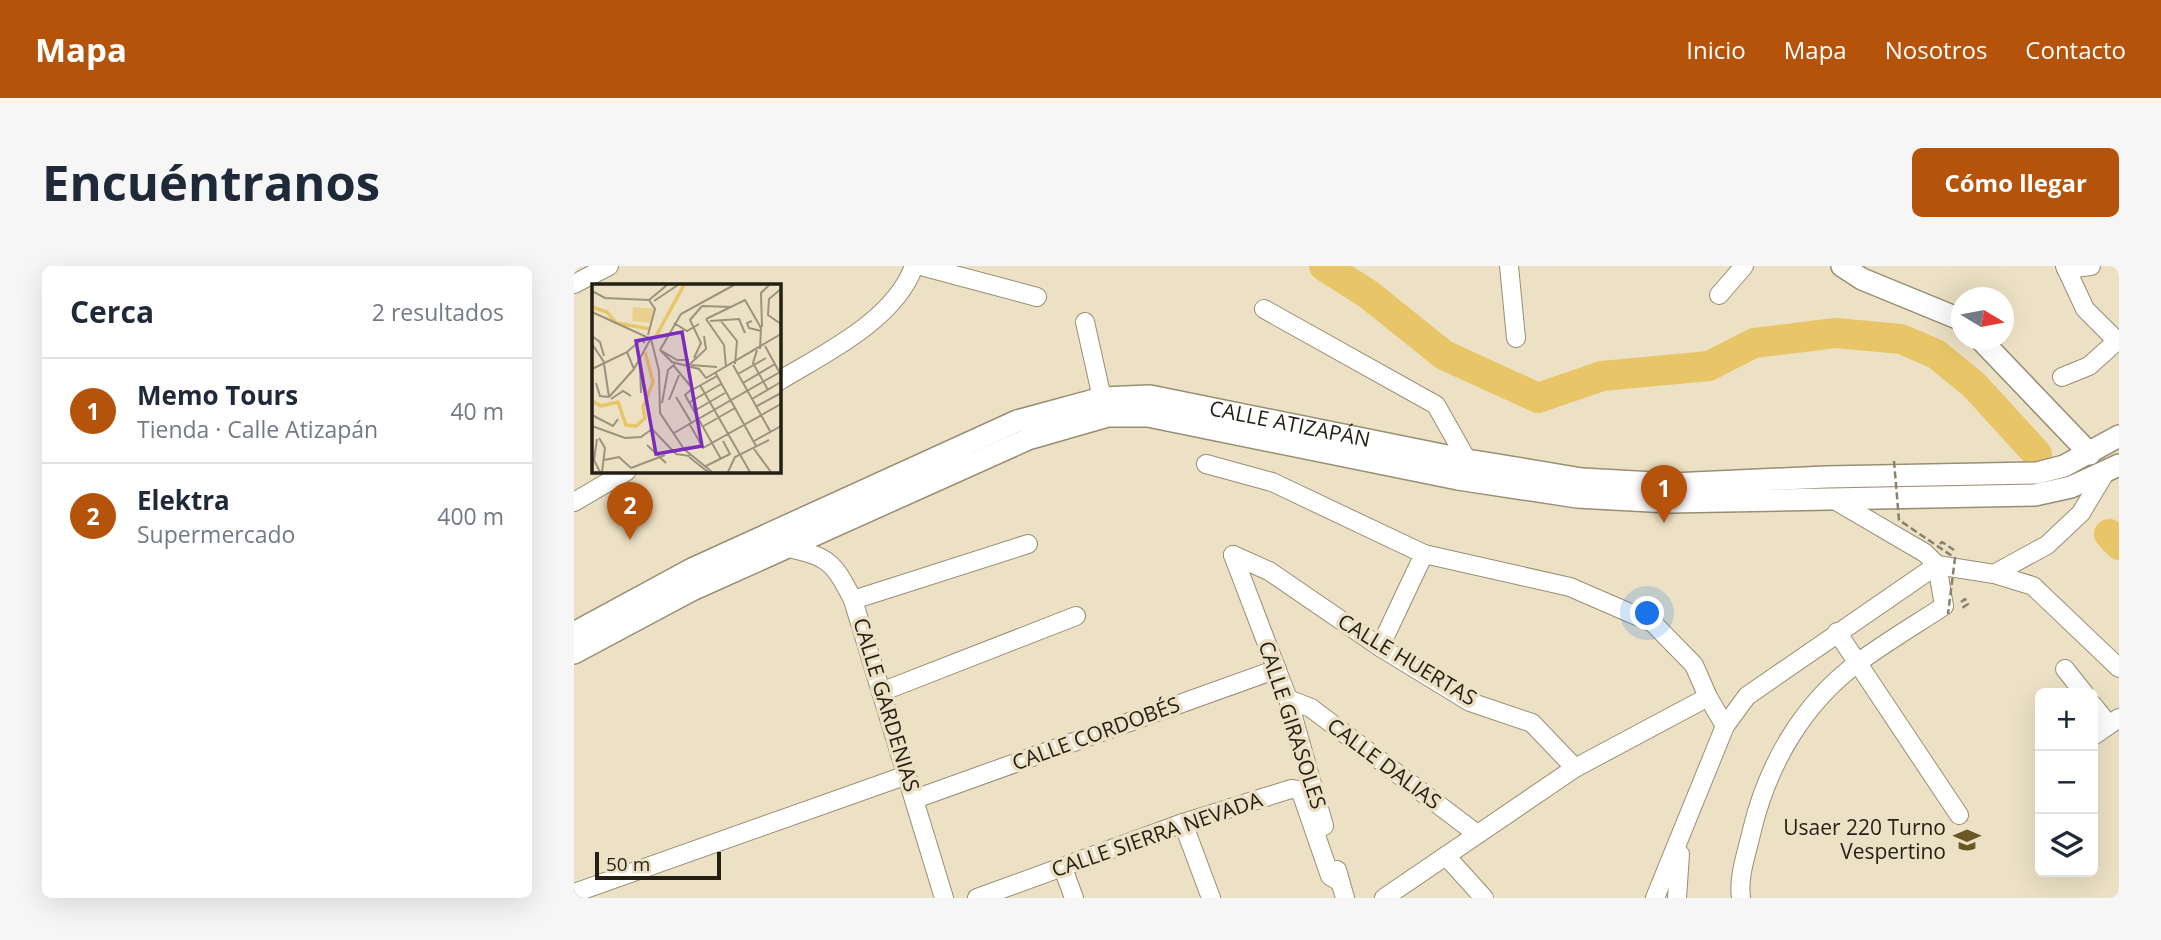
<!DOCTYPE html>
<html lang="es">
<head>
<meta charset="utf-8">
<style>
  body { margin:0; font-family:"Open Sans",sans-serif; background:#f6f6f7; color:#1f2937 }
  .controls { position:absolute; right:21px; bottom:21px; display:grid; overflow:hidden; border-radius:10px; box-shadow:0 7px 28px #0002 }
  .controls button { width:63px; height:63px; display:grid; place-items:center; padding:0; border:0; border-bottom:2px solid #e0e1e3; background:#fff; color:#1f2937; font:35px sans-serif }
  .compass { position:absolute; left:1377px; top:21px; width:63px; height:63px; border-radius:50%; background:#fff; box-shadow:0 7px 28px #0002; rotate:100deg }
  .scale { position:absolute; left:21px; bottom:18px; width:126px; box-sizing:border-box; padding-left:7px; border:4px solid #231f14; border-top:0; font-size:19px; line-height:24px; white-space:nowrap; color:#231f14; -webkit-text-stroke:5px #ece1c4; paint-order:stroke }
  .you { position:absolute; left:1074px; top:348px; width:24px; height:24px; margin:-18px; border:5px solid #fff; border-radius:50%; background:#1a73e8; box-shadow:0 0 0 10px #1a73e833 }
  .badge { display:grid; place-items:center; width:46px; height:46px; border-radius:50%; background:#b45309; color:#fff; font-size:23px; font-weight:700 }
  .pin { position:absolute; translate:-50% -58px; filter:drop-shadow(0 2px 4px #0008) }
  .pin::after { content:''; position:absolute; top:37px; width:24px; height:21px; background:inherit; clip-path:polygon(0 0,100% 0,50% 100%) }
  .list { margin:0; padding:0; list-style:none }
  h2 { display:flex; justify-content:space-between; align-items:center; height:91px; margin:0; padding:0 28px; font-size:30px }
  h2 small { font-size:23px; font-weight:400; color:#747a83 }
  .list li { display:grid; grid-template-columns:46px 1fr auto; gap:21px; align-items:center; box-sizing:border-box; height:105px; padding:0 28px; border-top:2px solid #e0e1e3 }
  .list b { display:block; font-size:26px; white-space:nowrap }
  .list p { margin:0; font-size:23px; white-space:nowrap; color:#747a83 }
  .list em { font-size:23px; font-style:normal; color:#747a83 }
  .icon { flex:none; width:38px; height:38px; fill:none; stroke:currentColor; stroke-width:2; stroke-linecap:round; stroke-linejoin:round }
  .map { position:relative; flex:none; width:1545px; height:632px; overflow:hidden; border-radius:10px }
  header { display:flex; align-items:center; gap:42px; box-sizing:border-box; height:98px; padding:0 35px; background:#b45309; color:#fff }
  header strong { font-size:33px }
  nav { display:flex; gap:38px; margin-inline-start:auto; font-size:24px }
  .intro { display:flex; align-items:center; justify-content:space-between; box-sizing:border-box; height:168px; padding:0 42px }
  h1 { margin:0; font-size:49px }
  .button { padding:18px 32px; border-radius:10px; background:#b45309; color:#fff; font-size:24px; font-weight:700 }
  main { display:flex; gap:42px; padding:0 42px }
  aside { flex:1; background:#fff; border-radius:10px; box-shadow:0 7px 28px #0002 }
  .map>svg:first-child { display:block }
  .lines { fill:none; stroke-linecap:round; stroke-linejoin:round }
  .river { stroke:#e8c668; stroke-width:30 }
  .minor-casing { stroke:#988e73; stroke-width:20 }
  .major-casing { stroke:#988e73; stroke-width:24 }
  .path { stroke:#89816d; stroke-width:2.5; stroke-dasharray:7 3.5; stroke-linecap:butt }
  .minor { stroke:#fff; stroke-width:18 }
  .major { stroke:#fff; stroke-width:21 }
  .path-bridge { stroke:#89816d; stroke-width:2.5; stroke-dasharray:7 3.5; stroke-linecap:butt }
  .labels { text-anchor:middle; stroke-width:7; stroke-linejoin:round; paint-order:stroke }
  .street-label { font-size:21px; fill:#231f14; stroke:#ece1c4 }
  .poi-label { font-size:21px; fill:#231f14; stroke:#ece1c4; text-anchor:end }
  .inset-river { fill:none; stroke:#e8c668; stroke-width:3.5 }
  .inset-road { fill:none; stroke:#9c937e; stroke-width:2 }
  .view { fill:#7b2cbf; fill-opacity:0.15; stroke:#7b2cbf; stroke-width:3.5 }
  .inset-edge { fill:none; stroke:#231f14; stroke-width:3.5 }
</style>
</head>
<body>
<header>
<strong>Mapa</strong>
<nav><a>Inicio</a><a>Mapa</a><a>Nosotros</a><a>Contacto</a></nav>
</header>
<div class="intro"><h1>Encuéntranos</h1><a class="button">Cómo llegar</a></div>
<main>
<aside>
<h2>Cerca<small>2 resultados</small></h2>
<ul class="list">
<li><span class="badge">1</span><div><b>Memo Tours</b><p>Tienda · Calle Atizapán</p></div><em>40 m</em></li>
<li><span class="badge">2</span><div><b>Elektra</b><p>Supermercado</p></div><em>400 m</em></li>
</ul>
</aside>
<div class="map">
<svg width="1545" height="632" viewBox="0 0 1545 632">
  <rect width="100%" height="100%" fill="#ece1c4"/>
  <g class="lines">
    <g class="river">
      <path d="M750,0L794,28L870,89L964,132L1028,110L1135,100L1180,77L1262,67L1327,73L1362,88L1400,119L1463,188"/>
      <path d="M1535,268L1545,279"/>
    </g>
    <g class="minor-casing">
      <g id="minor">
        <path d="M347,0L463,31"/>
        <path d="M935,0L942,72"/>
        <path d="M1492,3L1517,0"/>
        <path d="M0,18L35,0"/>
        <path d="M1145,29L1170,0"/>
        <path d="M690,43L862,139L893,194"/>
        <path d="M511,56L528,132"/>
        <path d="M1488,111L1515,100L1543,75L1511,43L1491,0"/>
        <path d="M205,115C251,87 321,54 340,0"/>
        <path d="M632,198L698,216L850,288L996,321L1079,357L1120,399L1134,431L1151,460"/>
        <path d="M1257,232L1351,287L1363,299"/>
        <path d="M0,236L53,205"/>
        <path d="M211,281C255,291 259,295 279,334L370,632"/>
        <path d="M659,289L695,305L806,381L896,436L958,457L1001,502"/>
        <path d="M659,289L714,433L750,560"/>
        <path d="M1363,299L1420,308L1459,320L1545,402"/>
        <path d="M1420,308L1473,279L1507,247L1531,207"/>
        <path d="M279,334L454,278"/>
        <path d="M1263,366L1385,549"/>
        <path d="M806,381L850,288"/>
        <path d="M1491,403L1510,427"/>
        <path d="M307,426L502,350"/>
        <path d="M714,433L737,442L903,568"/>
        <path d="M1519,439L1535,459"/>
        <path d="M1519,470L1545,452"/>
        <path d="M341,533L703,403"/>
        <path d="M609,557L637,632"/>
        <path d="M872,590L910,632"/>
        <path d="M489,602L500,632"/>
        <path d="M763,604L771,632"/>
        <path d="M0,627L333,509"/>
        <path d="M403,632L609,557L717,523L724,524L728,529L756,610L766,616"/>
        <path d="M810,632L1001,502L1134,431"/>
        <path d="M1081,632L1151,460L1173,430L1363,299"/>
        <path d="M1103,632L1106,588"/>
        <path d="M1167,632C1164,609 1173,587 1178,564C1194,498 1229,437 1285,396C1312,376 1341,359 1370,340L1363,299"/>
      </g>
    </g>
    <g class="major-casing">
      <g id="major">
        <path d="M1268,0L1288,13L1388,54"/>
        <path d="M1407,74L1516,188"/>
        <path id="s1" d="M0,367L118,303L443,155L528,132L576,130L893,194L1008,213L1098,218L1252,211L1463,207L1490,200L1545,170"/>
        <path d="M0,387L118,324L454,173L534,150H574L884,213L1003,231L1095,236L1461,229L1497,221L1545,199"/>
      </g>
    </g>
    <g class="path">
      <path d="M1366,278L1368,276L1380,284"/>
      <path d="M1387,336L1391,333L1394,338L1388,342"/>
    </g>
    <use href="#minor" class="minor"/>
    <use href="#major" class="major"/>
    <path class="path-bridge" d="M1320,195L1325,254L1381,292L1374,348"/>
  </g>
  <defs>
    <g id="school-bare" transform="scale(2.1)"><path d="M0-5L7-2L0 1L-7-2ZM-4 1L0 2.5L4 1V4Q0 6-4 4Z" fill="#695725" stroke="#ece1c4" stroke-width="2.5" paint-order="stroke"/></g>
  </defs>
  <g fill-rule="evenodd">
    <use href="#school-bare" x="1393" y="574"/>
  </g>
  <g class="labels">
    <g class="street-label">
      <text dy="7" stroke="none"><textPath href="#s1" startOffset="770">CALLE ATIZAPÁN</textPath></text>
      <text transform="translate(833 394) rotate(31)" y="7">CALLE HUERTAS</text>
      <text transform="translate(312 439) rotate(73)" y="7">CALLE GARDENIAS</text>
      <text transform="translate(718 459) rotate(72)" y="7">CALLE GIRASOLES</text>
      <text transform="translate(522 468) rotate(-20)" y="7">CALLE CORDOBÉS</text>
      <text transform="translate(810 498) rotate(37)" y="7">CALLE DALIAS</text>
      <text transform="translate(583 569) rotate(-19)" y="7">CALLE SIERRA NEVADA</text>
    </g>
    <g class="poi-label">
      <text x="1372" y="569">Usaer 220 Turno<tspan x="1372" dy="24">Vespertino</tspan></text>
    </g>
  </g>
  <g transform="translate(18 18)">
    <rect width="189" height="189" fill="#ece1c4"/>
    <path d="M41,23L62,25L60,39L40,37Z" fill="#e9d08f"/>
    <path class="inset-river" d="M0,23L15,28L24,39L58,45M63,54L92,1M0,117L9,122L26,118L34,141L44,142L53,134L51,123L61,98L53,68"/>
    <path class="inset-road" d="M189,5L177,15L176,31L189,40M0,7L13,14L57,16M57,16L75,1M62,17L86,1M110,22L140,23M0,28L59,55L67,87L68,129L92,165L120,188M114,35L153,16L169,44L168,65M114,35L132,61L134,83M118,37L147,35L153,49M129,37L145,57L143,80M160,37L155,39L157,44L169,47M82,39L95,47L107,40M170,43L169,9L177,1M56,51L63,25L57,16M0,52L8,58L12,72M0,60L12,78M173,62L189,91M68,66L80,78L107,85L114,94L189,50M68,66L89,30L142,1M68,66L85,76H97M165,66L161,79L176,106M35,68L49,56L53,59M102,74L109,59L98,36L110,22M12,80L17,113M81,81L101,105M97,81L114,65L112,52M99,81L125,83M141,81L178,147M48,84L49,109M0,85L35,68L42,85M42,85L58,56M123,88L164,162M146,90L174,74M4,99L8,112L17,113M151,99L183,80M108,101L158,188M99,106L93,111L129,175M100,106L125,92M17,113L42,85M84,113L99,138M19,115L31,107L39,112M160,115L189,98M77,116L87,91M98,118L129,100M70,119L76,86L83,80M165,122L189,109M102,127L133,109M0,131L21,142L26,135M97,139L111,164L189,120M0,142L33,154L49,153L60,145L84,170L98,172M110,143L143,124M82,149L188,88M7,154L13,164L10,188M5,155L2,176L8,188M162,157L189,142M55,161L74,179M162,165L179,188M97,173L116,188M12,176L27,173L39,184M114,182L138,170L131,157M39,184L73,171M136,188L143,173L177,156"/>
    <path class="view" d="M90,48L110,162L64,170L44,57Z"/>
    <rect width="189" height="189" class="inset-edge"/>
  </g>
</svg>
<div class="controls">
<button>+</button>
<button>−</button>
<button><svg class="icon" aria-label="layers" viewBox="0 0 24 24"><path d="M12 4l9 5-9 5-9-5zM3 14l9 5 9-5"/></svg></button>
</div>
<svg class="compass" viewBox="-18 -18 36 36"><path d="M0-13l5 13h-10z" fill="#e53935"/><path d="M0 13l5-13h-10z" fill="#747a83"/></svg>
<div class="scale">50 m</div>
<div class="you"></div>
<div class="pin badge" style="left:1090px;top:257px">1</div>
<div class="pin badge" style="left:56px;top:274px">2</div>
</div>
</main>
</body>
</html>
